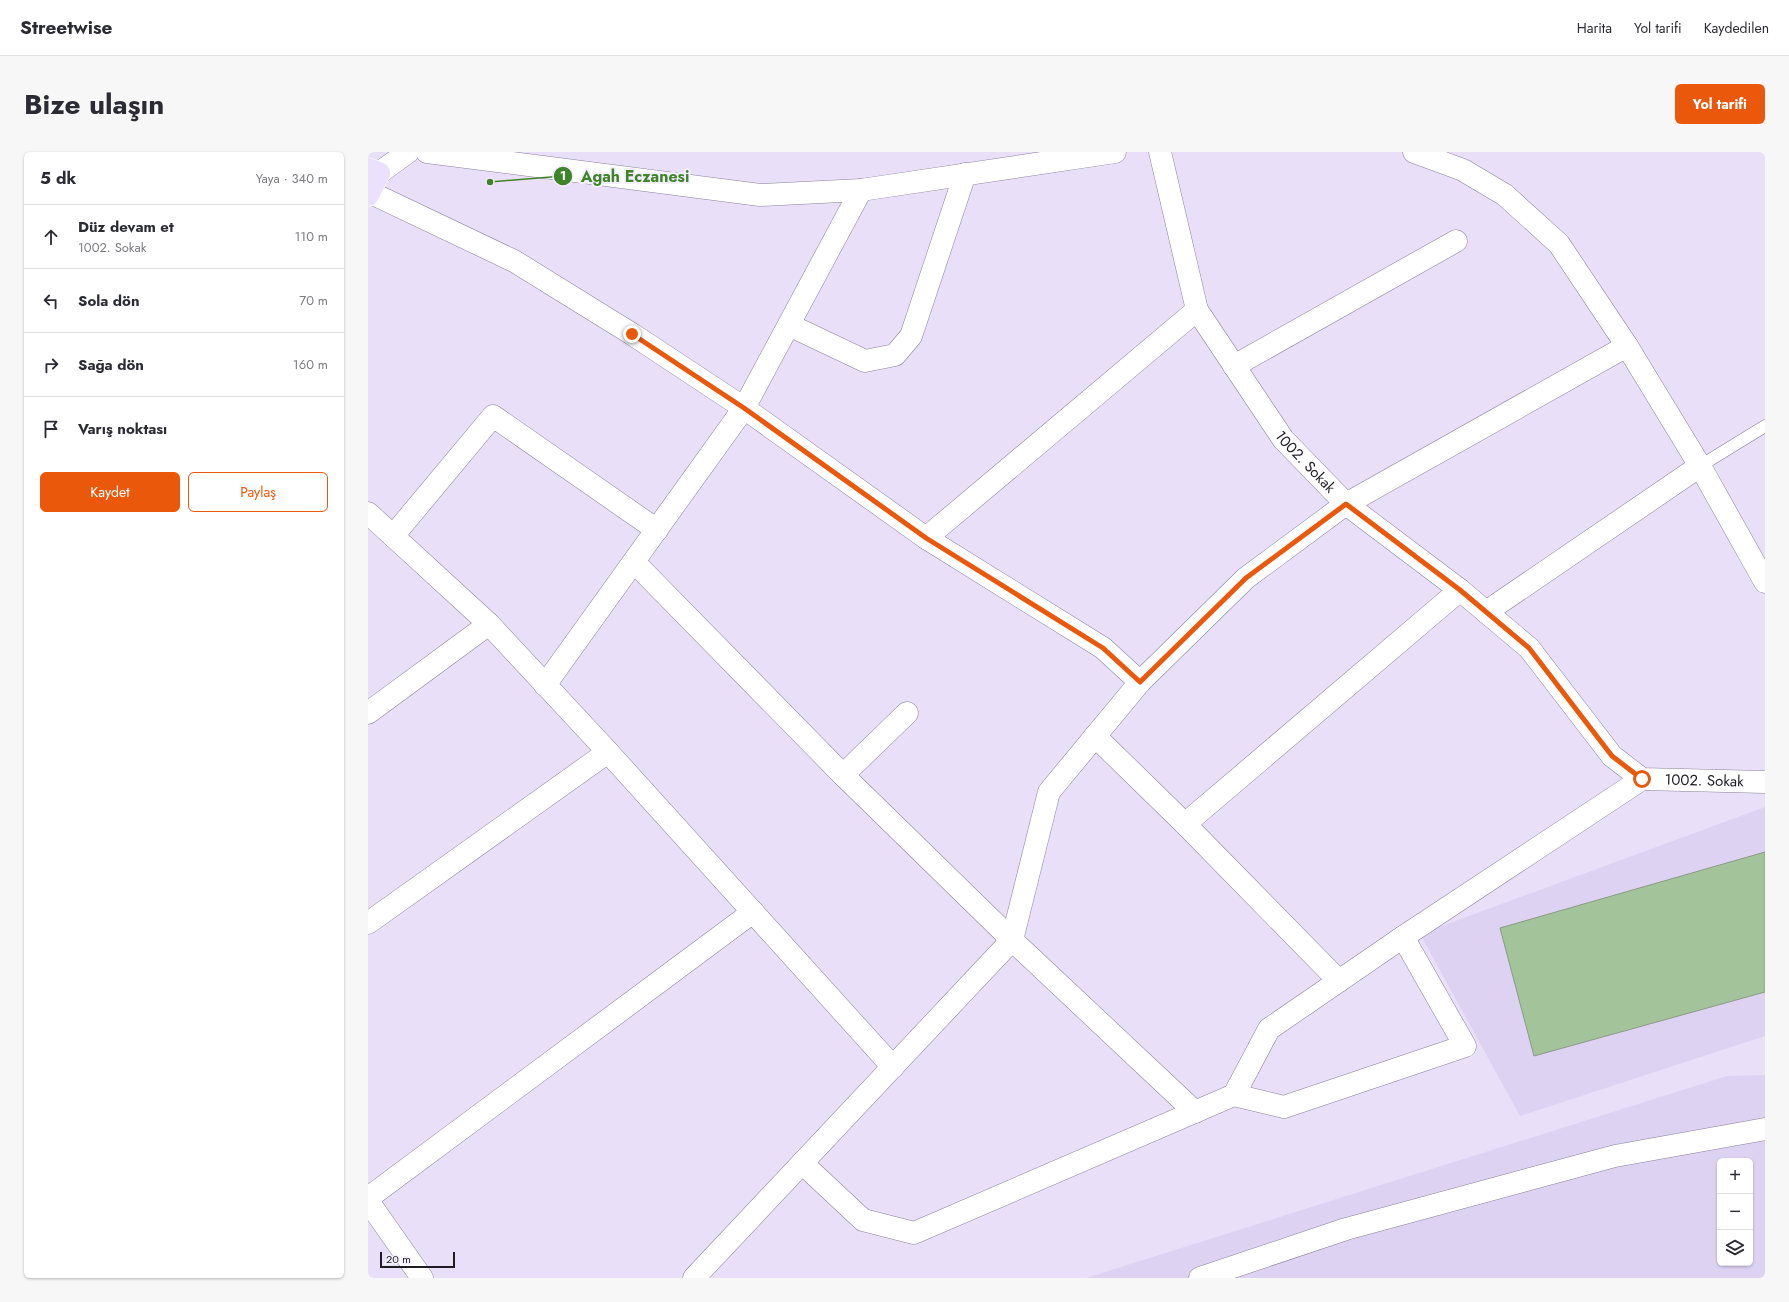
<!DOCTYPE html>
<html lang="tr">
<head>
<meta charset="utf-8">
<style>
  body { margin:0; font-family:Jost,sans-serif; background:#f7f7f7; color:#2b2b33 }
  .controls { position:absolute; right:12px; bottom:12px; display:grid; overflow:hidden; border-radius:6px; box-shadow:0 1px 3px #0004 }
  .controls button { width:36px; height:36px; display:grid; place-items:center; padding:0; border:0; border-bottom:1px solid #e1e1e2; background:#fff; color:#2b2b33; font:20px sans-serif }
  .scale { position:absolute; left:12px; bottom:10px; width:75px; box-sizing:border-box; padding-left:4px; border:2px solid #1e1b24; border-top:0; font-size:11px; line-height:14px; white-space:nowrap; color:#1e1b24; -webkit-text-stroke:3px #f4efff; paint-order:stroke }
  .stop { position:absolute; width:12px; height:12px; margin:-9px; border:3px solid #ea580c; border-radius:50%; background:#fff }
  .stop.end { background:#ea580c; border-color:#fff; box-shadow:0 1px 4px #0008 }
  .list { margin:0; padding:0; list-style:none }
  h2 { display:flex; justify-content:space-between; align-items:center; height:52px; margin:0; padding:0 16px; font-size:17px }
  h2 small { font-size:13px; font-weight:400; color:#7c7c81 }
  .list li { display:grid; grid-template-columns:26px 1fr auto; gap:12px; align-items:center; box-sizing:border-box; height:64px; padding:0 16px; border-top:1px solid #e1e1e2 }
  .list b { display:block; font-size:15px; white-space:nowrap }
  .list p { margin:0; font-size:13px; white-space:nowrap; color:#7c7c81 }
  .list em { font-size:13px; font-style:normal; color:#7c7c81 }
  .actions { display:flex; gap:8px; padding:12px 16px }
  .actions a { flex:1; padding:9px 0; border:1px solid #ea580c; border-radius:6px; text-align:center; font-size:14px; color:#ea580c }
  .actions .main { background:#ea580c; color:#fff }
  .icon { flex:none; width:22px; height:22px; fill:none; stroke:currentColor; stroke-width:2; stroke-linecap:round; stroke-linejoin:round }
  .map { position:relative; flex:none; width:1397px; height:1126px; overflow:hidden; border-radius:6px }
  header { display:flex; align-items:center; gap:24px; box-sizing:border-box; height:56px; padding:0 20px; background:#fff; border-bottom:1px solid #e1e1e2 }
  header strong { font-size:19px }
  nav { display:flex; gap:22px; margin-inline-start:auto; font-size:14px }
  .intro { display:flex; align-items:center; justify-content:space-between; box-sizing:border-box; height:96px; padding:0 24px }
  h1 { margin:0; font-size:28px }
  .button { padding:10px 18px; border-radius:6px; background:#ea580c; color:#fff; font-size:14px; font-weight:700 }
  main { display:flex; gap:24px; padding:0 24px }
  aside { flex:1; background:#fff; border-radius:6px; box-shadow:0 1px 3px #0004 }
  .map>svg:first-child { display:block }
  .built { fill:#ded2f3; fill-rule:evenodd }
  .building { fill:#a3c39a; stroke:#899a85 }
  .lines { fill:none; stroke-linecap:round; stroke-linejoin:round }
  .lane-casing { stroke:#8a8299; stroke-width:13 }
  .street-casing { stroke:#8a8299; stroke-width:23 }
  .primary-casing { stroke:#fff; stroke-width:23 }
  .lane { stroke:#fff; stroke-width:12 }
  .street { stroke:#fff; stroke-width:22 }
  .primary { stroke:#ebe0fe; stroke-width:22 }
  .route { stroke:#ea580c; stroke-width:5 }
  .labels { text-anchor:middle; stroke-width:4; stroke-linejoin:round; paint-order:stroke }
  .street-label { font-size:15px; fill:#1e1b24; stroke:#f4efff }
  .leader { fill:none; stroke:#3f8429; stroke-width:1.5 }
  .callout-dot { fill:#3f8429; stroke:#f4efff; stroke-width:1.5 }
  .mark-label { font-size:12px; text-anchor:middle; font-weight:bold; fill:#fff }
  .callout-label { font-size:16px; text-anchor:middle; font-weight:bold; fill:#3f8429; stroke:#f4efff; stroke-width:4; stroke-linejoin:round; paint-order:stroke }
</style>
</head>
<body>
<header>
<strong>Streetwise</strong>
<nav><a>Harita</a><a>Yol tarifi</a><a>Kaydedilen</a></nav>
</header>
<div class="intro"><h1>Bize ulaşın</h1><a class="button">Yol tarifi</a></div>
<main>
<aside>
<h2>5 dk<small>Yaya · 340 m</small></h2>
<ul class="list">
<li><svg class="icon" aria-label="ahead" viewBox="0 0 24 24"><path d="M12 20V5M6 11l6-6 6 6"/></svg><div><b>Düz devam et</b><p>1002. Sokak</p></div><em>110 m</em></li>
<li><svg class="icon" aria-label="left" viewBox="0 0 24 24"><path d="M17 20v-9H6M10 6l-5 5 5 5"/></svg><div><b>Sola dön</b></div><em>70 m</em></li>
<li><svg class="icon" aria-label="right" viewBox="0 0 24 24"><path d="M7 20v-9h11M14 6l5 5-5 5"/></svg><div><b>Sağa dön</b></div><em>160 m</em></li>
<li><svg class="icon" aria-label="arrive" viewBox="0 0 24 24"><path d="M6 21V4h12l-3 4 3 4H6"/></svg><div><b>Varış noktası</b></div></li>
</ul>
<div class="actions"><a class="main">Kaydet</a><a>Paylaş</a></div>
</aside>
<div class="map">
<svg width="1397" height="1126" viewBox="0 0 1397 1126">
  <rect width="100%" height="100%" fill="#e9dff9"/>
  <g class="built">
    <path d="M1397,655V884L1152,964L1052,782Z"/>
    <path d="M1397,923V1126H718L1359,924ZM1352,1009H1382V1111H1352Z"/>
  </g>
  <path class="building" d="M1397,700V840L1166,904L1132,776Z"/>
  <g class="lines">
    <g class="lane-casing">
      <path id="lane" d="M1332,314L1397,274"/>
    </g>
    <g class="street-casing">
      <g id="street">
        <path d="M59,0L392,43L493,38L747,0"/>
        <path id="s1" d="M792,0L829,158L915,287L978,352L1092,438L1161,496L1244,604L1274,627L1397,630"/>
        <path d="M1046,0L1095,18L1137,43L1191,92L1259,194L1332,314L1397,430"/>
        <path d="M11,21L40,0"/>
        <path d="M1,40L146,109L264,182L376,256L558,386L735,496L772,530"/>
        <path d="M421,173L497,209L527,203L543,184L597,22"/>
        <path d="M866,214L1088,89"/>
        <path d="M0,361L121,472L240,600L525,915"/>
        <path d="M25,384L125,264L289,378"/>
        <path d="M558,386L829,158"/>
        <path d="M266,410L475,623L539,561"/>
        <path d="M1118,460L1332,314"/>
        <path d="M177,533L376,256L493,38"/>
        <path d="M0,561L121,472"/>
        <path d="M727,584L817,672L971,829"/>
        <path d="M475,623L644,788L827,960"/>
        <path d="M817,672L1092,438"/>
        <path d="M0,771L240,600"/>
        <path d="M866,943L901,877L1035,785L1274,627"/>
        <path d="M434,1011L495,1068L546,1081L866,943L916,955L1097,894L1035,785"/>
        <path d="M0,1046L385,760"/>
        <path d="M0,1049L54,1126"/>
        <path d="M326,1126L644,788L681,640L772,530L878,426L978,352L1259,194"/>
        <path d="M832,1126L978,1077L1247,1004L1397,977"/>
      </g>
    </g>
    <g class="primary-casing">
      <path id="primary" d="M0,17L11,21L0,43"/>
    </g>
    <use href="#lane" class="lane"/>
    <use href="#street" class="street"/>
    <use href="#primary" class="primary"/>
  </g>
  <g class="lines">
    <path class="route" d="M264,182L376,256L558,386L735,496L772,530L878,426L978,352L1092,438L1161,496L1244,604L1274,627"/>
  </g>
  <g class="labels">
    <g class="street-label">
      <text dy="5" stroke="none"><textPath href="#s1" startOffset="349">1002. Sokak</textPath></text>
      <text dy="5" stroke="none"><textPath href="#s1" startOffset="877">1002. Sokak</textPath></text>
    </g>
  </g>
  <path class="leader" d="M122 30L195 24"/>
  <g class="callout-dot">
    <circle cx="122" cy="30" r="4"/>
    <circle cx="195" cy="24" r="10"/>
  </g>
  <g class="mark-label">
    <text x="195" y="28">1</text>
  </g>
  <g class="callout-label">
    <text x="267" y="30">Agah Eczanesi</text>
  </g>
</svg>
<div class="controls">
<button>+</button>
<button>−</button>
<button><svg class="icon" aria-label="layers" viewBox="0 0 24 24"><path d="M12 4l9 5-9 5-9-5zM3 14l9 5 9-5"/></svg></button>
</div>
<div class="scale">20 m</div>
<div class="stop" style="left:1274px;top:627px"></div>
<div class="stop end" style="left:264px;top:182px"></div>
</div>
</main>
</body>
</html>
